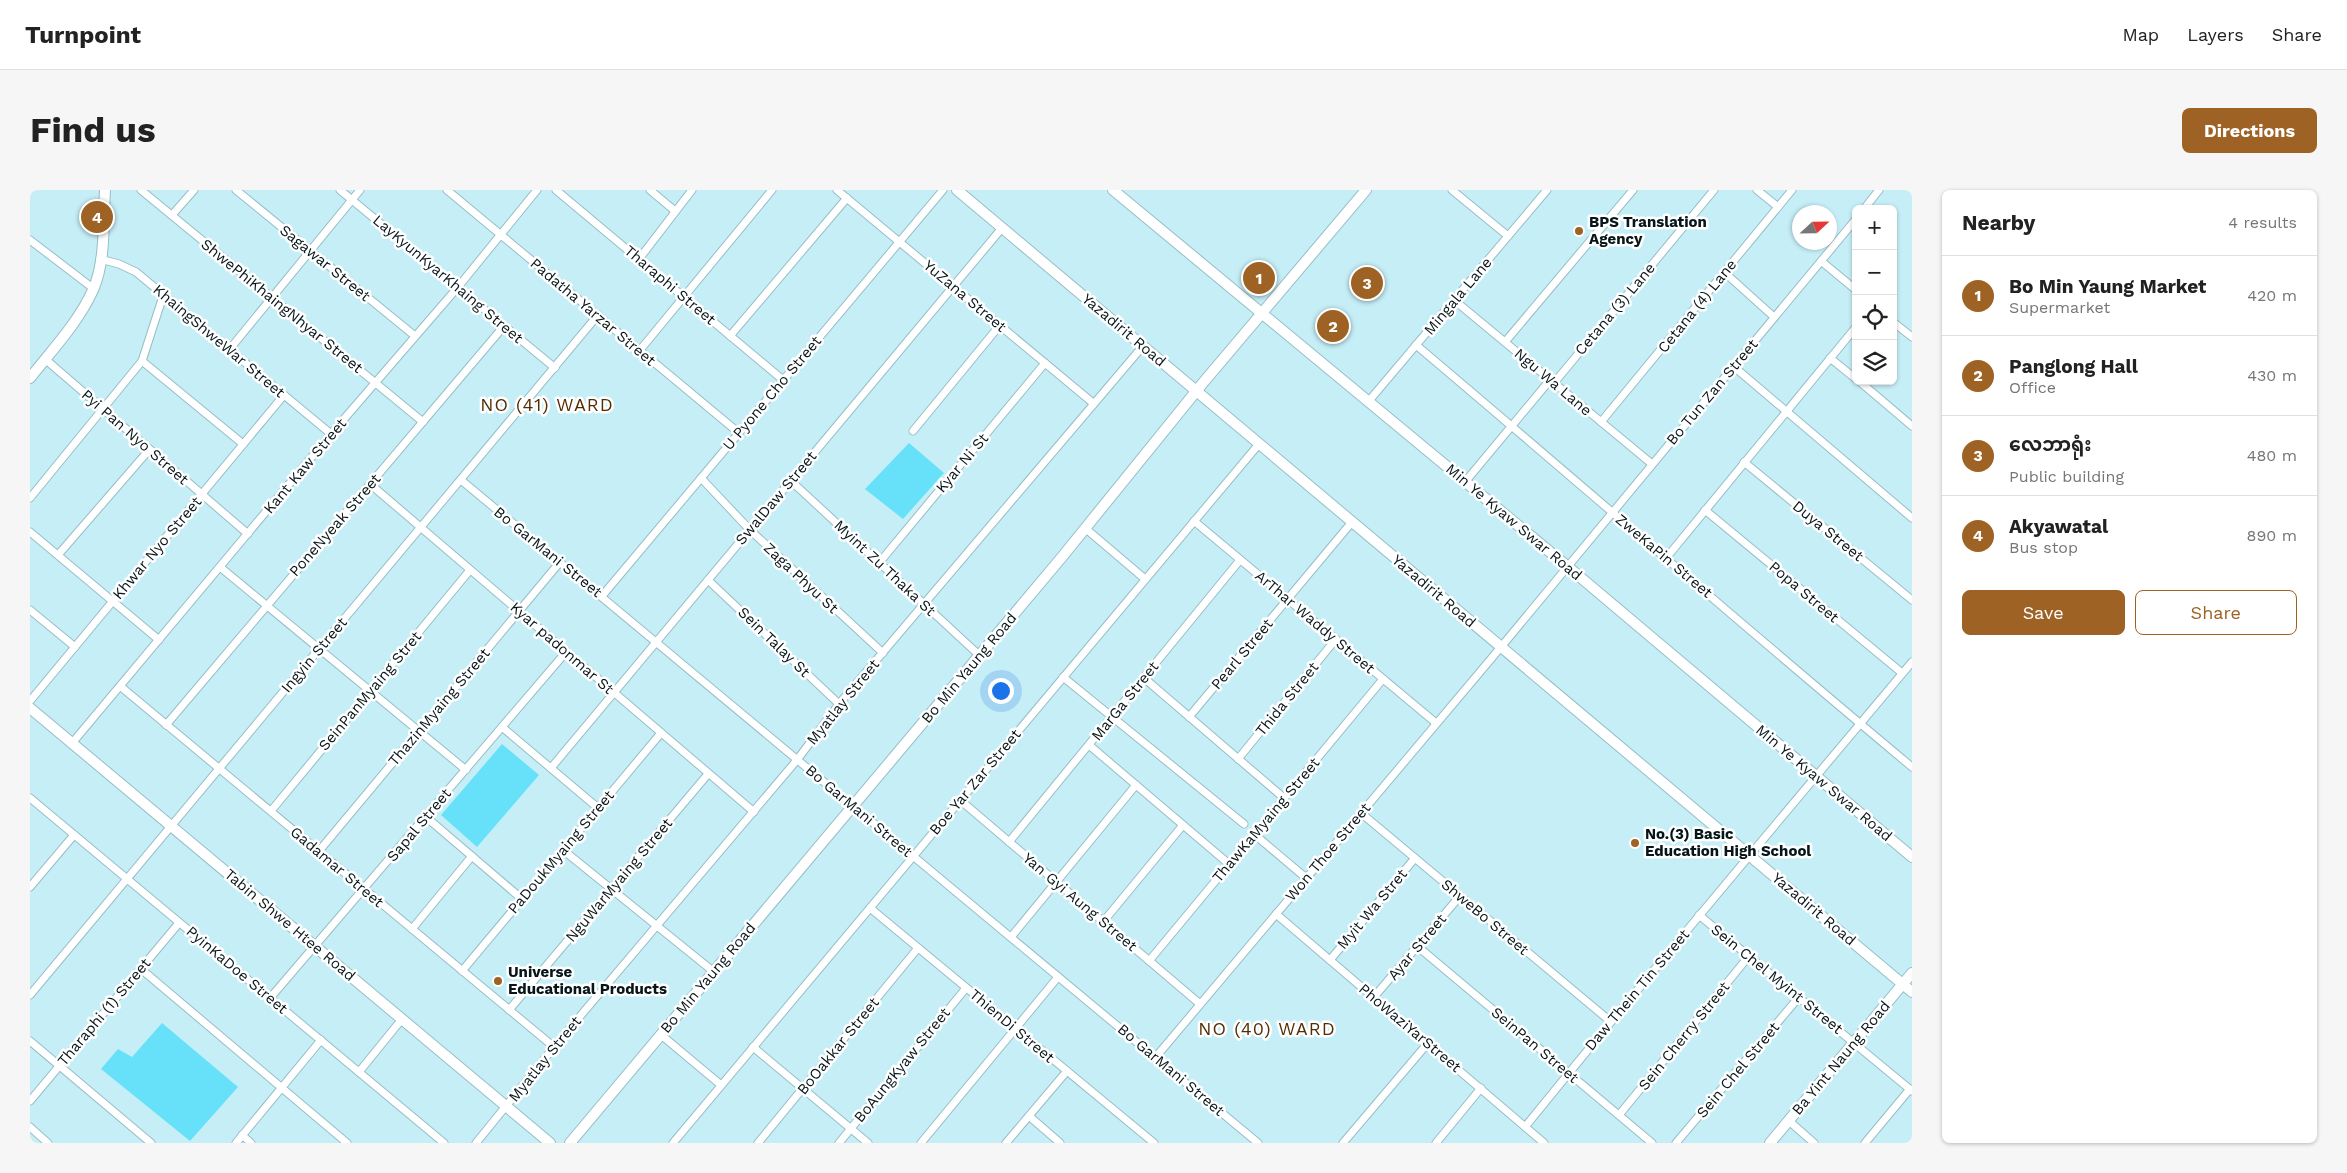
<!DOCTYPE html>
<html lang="en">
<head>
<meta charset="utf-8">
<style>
  body { margin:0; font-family:"Work Sans","Noto Sans Myanmar",sans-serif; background:#f6f6f6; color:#222 }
  .controls { position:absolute; right:15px; top:15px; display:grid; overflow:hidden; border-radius:8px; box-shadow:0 1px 4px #0004 }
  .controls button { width:45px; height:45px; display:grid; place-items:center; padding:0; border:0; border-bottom:1px solid #e0e0e0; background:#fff; color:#222; font:25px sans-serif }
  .compass { position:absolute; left:1762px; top:15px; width:45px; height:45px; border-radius:50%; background:#fff; box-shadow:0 1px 4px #0004; rotate:68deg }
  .you { position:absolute; left:970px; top:500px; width:18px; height:18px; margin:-12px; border:4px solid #fff; border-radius:50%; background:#1a73e8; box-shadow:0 0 0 8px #1a73e833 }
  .badge { display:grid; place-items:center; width:32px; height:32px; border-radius:50%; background:#9e6224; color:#fff; font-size:16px; font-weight:700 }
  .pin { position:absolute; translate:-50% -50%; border:2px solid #fff; box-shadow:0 1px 5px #0006 }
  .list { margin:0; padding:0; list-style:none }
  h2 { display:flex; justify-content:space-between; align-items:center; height:65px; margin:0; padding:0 20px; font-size:21px }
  h2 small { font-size:16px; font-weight:400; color:#767676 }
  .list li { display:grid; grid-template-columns:32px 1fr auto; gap:15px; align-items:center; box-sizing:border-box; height:80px; padding:0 20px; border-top:1px solid #e0e0e0 }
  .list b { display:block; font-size:19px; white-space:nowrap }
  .list p { margin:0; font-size:16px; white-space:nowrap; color:#767676 }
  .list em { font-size:16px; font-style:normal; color:#767676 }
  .actions { display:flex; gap:10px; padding:15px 20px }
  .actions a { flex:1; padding:11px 0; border:1px solid #9e6224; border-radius:8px; text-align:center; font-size:18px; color:#9e6224 }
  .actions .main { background:#9e6224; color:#fff }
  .icon { flex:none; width:28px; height:28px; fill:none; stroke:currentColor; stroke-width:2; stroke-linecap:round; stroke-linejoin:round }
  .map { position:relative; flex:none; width:1882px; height:953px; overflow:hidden; border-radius:8px }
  header { display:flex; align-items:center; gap:30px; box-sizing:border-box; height:70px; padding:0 25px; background:#fff; border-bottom:1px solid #e0e0e0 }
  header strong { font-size:24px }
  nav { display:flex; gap:28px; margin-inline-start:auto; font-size:18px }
  .intro { display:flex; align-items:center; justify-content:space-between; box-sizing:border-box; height:120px; padding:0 30px }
  h1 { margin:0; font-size:35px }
  .button { padding:12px 22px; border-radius:8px; background:#9e6224; color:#fff; font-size:18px; font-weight:700 }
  main { display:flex; gap:30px; padding:0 30px }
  aside { flex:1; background:#fff; border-radius:8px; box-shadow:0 1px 4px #0004 }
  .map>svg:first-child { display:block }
  .water { fill:#66e1f9 }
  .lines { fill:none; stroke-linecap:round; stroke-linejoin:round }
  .street-casing { stroke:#96bec6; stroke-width:9 }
  .secondary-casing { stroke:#96bec6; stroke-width:12 }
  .street { stroke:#fff; stroke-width:7 }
  .secondary { stroke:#fff; stroke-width:10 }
  .poi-dot { fill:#9e6224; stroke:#fff; stroke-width:2 }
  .labels { text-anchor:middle; stroke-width:5; stroke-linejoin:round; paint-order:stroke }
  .poi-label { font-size:15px; font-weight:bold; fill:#071619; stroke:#fff; text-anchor:start }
  .street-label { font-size:15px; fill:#071619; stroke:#fff }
  .quarter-label { font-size:18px; letter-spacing:1px; fill:#542c00; stroke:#fff }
</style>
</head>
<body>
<header>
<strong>Turnpoint</strong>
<nav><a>Map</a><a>Layers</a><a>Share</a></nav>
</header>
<div class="intro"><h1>Find us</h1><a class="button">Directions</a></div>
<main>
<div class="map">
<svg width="1882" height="953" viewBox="0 0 1882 953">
  <rect width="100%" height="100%" fill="#c6eef7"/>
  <g class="water">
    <path d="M879,253L914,283L873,329L835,299Z"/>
    <path d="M472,554L509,585L447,657L411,625Z"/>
    <path d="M132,833L208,897L160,951L71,879L88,859L102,867Z"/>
  </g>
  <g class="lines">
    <g class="street-casing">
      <g id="street">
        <path d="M111,0L393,232"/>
        <path d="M206,0L385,146"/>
        <path d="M310,0L525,178"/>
        <path d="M417,0L709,243"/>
        <path d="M526,0L753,190"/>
        <path d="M620,0L645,21"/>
        <path d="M807,0L1063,213"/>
        <path d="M1422,0L1478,46"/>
        <path d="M1727,0L1748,17"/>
        <path d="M1834,19L1849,0"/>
        <path d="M142,25L164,0"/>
        <path d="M0,50L64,99"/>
        <path d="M70,69L89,74L106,82L301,244"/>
        <path d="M609,69L662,0"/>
        <path d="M1791,71L1826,100"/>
        <path d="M1694,82L1744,127"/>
        <path d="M1424,110L1622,274"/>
        <path d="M1863,132L1882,147"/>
        <path d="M700,146L817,8"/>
        <path d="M1475,152L1603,0"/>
        <path d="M1386,155C1552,295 1715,438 1882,577"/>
        <path d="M199,160L330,0"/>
        <path d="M610,160L742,0"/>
        <path d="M1800,168L1826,189"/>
        <path d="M15,169L218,344"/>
        <path d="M112,171L213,254"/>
        <path d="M1703,176L1882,328"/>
        <path d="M1829,191L1882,236"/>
        <path d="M1524,193L1684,0"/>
        <path d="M1338,212L1517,0"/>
        <path d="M1571,232L1762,0"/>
        <path d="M883,241L970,135"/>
        <path d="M1714,272L1882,410"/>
        <path d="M671,288L720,340L853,463"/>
        <path d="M431,290L1228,953"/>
        <path d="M761,291L949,465"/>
        <path d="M1435,292L1520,190"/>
        <path d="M340,294L724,622"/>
        <path d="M0,308L112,171L133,106"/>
        <path d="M1675,320L1872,483"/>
        <path d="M1164,331L1406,533"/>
        <path d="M1055,338L1115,389"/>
        <path d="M0,342L129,450"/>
        <path d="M28,365L119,260"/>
        <path d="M1637,367L1826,137"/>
        <path d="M849,373L1015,173"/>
        <path d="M190,377L436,580"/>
        <path d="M678,390L809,514"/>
        <path d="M572,406L913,0"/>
        <path d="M0,420L45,457"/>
        <path d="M1033,487L1214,634"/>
        <path d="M1114,488L1254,608"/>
        <path d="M90,496L524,857"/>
        <path d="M0,511L254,205"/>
        <path d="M1159,527L1322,332"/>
        <path d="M136,535L474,136"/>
        <path d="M472,537L568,618"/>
        <path d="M43,552L301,244L428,97L507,0"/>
        <path d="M1059,555L1199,674"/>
        <path d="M1208,569L1306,449"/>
        <path d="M521,578L972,38"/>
        <path d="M0,608L414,953"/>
        <path d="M930,610L1170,814"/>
        <path d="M241,621L440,380"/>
        <path d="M1331,623L1580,831"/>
        <path d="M396,627L492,709"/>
        <path d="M1224,644L1276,688"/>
        <path d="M979,652L1210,370"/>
        <path d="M533,660L684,782"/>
        <path d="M289,661L530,372"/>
        <path d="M0,697L44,645"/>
        <path d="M840,718L1124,953"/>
        <path d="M1246,724L1514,953"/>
        <path d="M1669,725L1882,901"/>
        <path d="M1073,732L1153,635"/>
        <path d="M382,739L442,666"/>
        <path d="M981,747L1106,595"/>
        <path d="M1387,756L1622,953"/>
        <path d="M1300,770L1385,668"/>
        <path d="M1119,771L1353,489"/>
        <path d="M111,779L317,953"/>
        <path d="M432,781L631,543"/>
        <path d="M0,805L568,125"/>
        <path d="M241,807L536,462"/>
        <path d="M1344,807L1430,706"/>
        <path d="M479,820L678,584"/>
        <path d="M630,844L691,895"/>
        <path d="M0,851L121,953"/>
        <path d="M723,857L838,953"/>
        <path d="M1125,868L1471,457L1826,29"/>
        <path d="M329,882L372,829"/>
        <path d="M0,911L149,733"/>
        <path d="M1589,925L1719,766"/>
        <path d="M999,926L1030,953"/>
        <path d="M1759,931L1784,953"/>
        <path d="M0,937L18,953"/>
        <path d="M1495,937C1622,780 1753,626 1882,472"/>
        <path d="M212,945L221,953"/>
        <path d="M206,953L291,850"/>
        <path d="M446,953L524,857L767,570L809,514L1113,156"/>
        <path d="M643,953L1229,254"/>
        <path d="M728,953L888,758"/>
        <path d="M809,953L936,798"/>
        <path d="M891,953L1028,787"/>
        <path d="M976,953L1037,881"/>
        <path d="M1313,953L1398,853"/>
        <path d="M1406,953L1451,898"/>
        <path d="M1646,953L1769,807"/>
        <path d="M1835,953L1880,899"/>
      </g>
    </g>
    <g class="secondary-casing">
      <g id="secondary">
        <path d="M927,0L1882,802"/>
        <path d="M1083,0L1537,376L1882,667"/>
        <path d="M0,188C22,160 48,133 63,100C76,71 73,31 75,0"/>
        <path d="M0,518L520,953"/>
        <path d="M540,953L1032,367L1172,194L1336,0"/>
        <path d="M1740,953L1882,783"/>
      </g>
    </g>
    <use href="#street" class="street"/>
    <use href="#secondary" class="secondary"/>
  </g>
  <g class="poi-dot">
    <circle cx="1549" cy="41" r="5"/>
    <circle cx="1605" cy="653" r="5"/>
    <circle cx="468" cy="791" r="5"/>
  </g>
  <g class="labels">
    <g class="poi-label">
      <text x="1559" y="37">BPS Translation<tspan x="1559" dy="17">Agency</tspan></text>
      <text x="1615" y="649">No.(3) Basic<tspan x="1615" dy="17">Education High School</tspan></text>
      <text x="478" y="787">Universe<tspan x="478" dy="17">Educational Products</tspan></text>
    </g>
    <g class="street-label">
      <text transform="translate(295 73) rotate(39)" y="5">Sagawar Street</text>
      <text transform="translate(418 89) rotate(40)" y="5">LayKyunKyarKhaing Street</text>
      <text transform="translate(640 95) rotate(40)" y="5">Tharaphi Street</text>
      <text transform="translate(935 106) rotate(40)" y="5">YuZana Street</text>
      <text transform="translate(1428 106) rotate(-50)" y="5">Mingala Lane</text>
      <text transform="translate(252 116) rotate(39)" y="5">ShwePhiKhaingNhyar Street</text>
      <text transform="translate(1667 116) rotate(-51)" y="5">Cetana (4) Lane</text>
      <text transform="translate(1585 119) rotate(-50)" y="5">Cetana (3) Lane</text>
      <text transform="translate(563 122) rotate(40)" y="5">Padatha Yarzar Street</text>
      <text transform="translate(1094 140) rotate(40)" y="5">Yazadirit Road</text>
      <text transform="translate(189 151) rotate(40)" y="5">KhaingShweWar Street</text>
      <text transform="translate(1523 192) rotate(40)" y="5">Ngu Wa Lane</text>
      <text transform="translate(1682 202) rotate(-50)" y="5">Bo Tun Zan Street</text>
      <text transform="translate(742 203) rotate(-50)" y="5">U Pyone Cho Street</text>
      <text transform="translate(105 247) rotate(41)" y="5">Pyi Pan Nyo Street</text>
      <text transform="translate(932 273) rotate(-50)" y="5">Kyar Ni St</text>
      <text transform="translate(275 276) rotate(-50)" y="5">Kant Kaw Street</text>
      <text transform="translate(746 308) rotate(-50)" y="5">SwalDaw Street</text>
      <text transform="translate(1484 332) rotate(40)" y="5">Min Ye Kyaw Swar Road</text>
      <text transform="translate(305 335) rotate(-49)" y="5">PoneNyeak Street</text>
      <text transform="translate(1798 341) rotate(39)" y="5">Duya Street</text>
      <text transform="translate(127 358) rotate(-50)" y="5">Khwar Nyo Street</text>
      <text transform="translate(518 362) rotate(39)" y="5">Bo GarMani Street</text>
      <text transform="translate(1634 366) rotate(40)" y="5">ZweKaPin Street</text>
      <text transform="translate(855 378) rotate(43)" y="5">Myint Zu Thaka St</text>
      <text transform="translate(771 388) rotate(43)" y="5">Zaga Phyu St</text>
      <text transform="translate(1404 401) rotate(40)" y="5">Yazadirit Road</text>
      <text transform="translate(1774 402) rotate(40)" y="5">Popa Street</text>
      <text transform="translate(1285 432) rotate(40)" y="5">ArThar Waddy Street</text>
      <text transform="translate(744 452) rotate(44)" y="5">Sein Talay St</text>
      <text transform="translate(532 458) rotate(41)" y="5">Kyar padonmar St</text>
      <text transform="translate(1212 464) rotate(-50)" y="5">Pearl Street</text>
      <text transform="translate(284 465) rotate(-50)" y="5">Ingyin Street</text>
      <text transform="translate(939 478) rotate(-50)" y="5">Bo Min Yaung Road</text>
      <text transform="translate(340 501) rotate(-50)" y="5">SeinPanMyaing Stret</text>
      <text transform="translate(1257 509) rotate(-51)" y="5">Thida Street</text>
      <text transform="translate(1095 511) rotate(-51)" y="5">MarGa Street</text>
      <text transform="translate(813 512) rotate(-51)" y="5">Myatlay Street</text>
      <text transform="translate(409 517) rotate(-50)" y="5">ThazinMyaing Street</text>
      <text transform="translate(945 592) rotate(-50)" y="5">Boe Yar Zar Street</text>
      <text transform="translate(1794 593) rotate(40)" y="5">Min Ye Kyaw Swar Road</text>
      <text transform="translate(829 621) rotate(40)" y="5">Bo GarMani Street</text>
      <text transform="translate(1236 630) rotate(-50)" y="5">ThawKaMyaing Street</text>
      <text transform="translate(389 635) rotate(-50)" y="5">Sapal Street</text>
      <text transform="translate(531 662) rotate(-50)" y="5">PaDoukMyaing Street</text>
      <text transform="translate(1298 662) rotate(-50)" y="5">Won Thoe Street</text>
      <text transform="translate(307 677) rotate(40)" y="5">Gadamar Street</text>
      <text transform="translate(589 690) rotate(-50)" y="5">NguWarMyaing Street</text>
      <text transform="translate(1050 712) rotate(40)" y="5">Yan Gyi Aung Street</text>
      <text transform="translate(1342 719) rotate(-50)" y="5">Myit Wa Stret</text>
      <text transform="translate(1784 719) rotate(40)" y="5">Yazadirit Road</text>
      <text transform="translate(1455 727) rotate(40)" y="5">ShweBo Street</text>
      <text transform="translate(260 735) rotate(40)" y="5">Tabin Shwe Htee Road</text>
      <text transform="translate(1387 757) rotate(-50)" y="5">Ayar Street</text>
      <text transform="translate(207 780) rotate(40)" y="5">PyinKaDoe Street</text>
      <text transform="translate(678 788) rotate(-50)" y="5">Bo Min Yaung Road</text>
      <text transform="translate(1747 789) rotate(39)" y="5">Sein Chel Myint Street</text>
      <text transform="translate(1607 800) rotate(-50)" y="5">Daw Thein Tin Street</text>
      <text transform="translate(74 822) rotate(-50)" y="5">Tharaphi (1) Street</text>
      <text transform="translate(982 836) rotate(40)" y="5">ThienDi Street</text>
      <text transform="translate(1380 838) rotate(40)" y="5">PhoWaziYarStreet</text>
      <text transform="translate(1654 846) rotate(-51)" y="5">Sein Cherry Street</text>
      <text transform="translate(1505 855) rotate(40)" y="5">SeinPan Street</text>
      <text transform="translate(808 856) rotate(-51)" y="5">BoOakkar Street</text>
      <text transform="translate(1811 868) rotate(-50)" y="5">Ba Yint Naung Road</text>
      <text transform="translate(515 869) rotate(-51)" y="5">Myatlay Street</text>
      <text transform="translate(872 875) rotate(-51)" y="5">BoAungKyaw Street</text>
      <text transform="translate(1141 880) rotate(40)" y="5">Bo GarMani Street</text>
      <text transform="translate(1708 880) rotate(-50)" y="5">Sein Chel Street</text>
    </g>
    <g class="quarter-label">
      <text x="517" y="221">NO (41) WARD</text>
      <text x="1237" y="845">NO (40) WARD</text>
    </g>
  </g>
</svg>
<div class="controls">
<button>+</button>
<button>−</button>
<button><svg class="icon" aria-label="locate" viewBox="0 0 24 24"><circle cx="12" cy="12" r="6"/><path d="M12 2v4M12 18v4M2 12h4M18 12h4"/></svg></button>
<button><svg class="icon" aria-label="layers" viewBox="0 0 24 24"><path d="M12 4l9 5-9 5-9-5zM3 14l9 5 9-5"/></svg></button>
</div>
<svg class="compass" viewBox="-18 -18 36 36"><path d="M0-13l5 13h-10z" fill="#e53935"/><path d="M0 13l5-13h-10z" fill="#767676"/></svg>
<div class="you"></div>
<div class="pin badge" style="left:1229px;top:88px">1</div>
<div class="pin badge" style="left:1303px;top:136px">2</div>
<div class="pin badge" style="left:1337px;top:93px">3</div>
<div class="pin badge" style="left:67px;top:27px">4</div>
</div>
<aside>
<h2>Nearby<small>4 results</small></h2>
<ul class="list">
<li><span class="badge">1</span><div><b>Bo Min Yaung Market</b><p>Supermarket</p></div><em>420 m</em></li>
<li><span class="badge">2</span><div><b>Panglong Hall</b><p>Office</p></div><em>430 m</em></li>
<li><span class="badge">3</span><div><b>လေဘာရုံး</b><p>Public building</p></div><em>480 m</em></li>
<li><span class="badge">4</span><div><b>Akyawatal</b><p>Bus stop</p></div><em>890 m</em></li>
</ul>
<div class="actions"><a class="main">Save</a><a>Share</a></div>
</aside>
</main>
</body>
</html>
